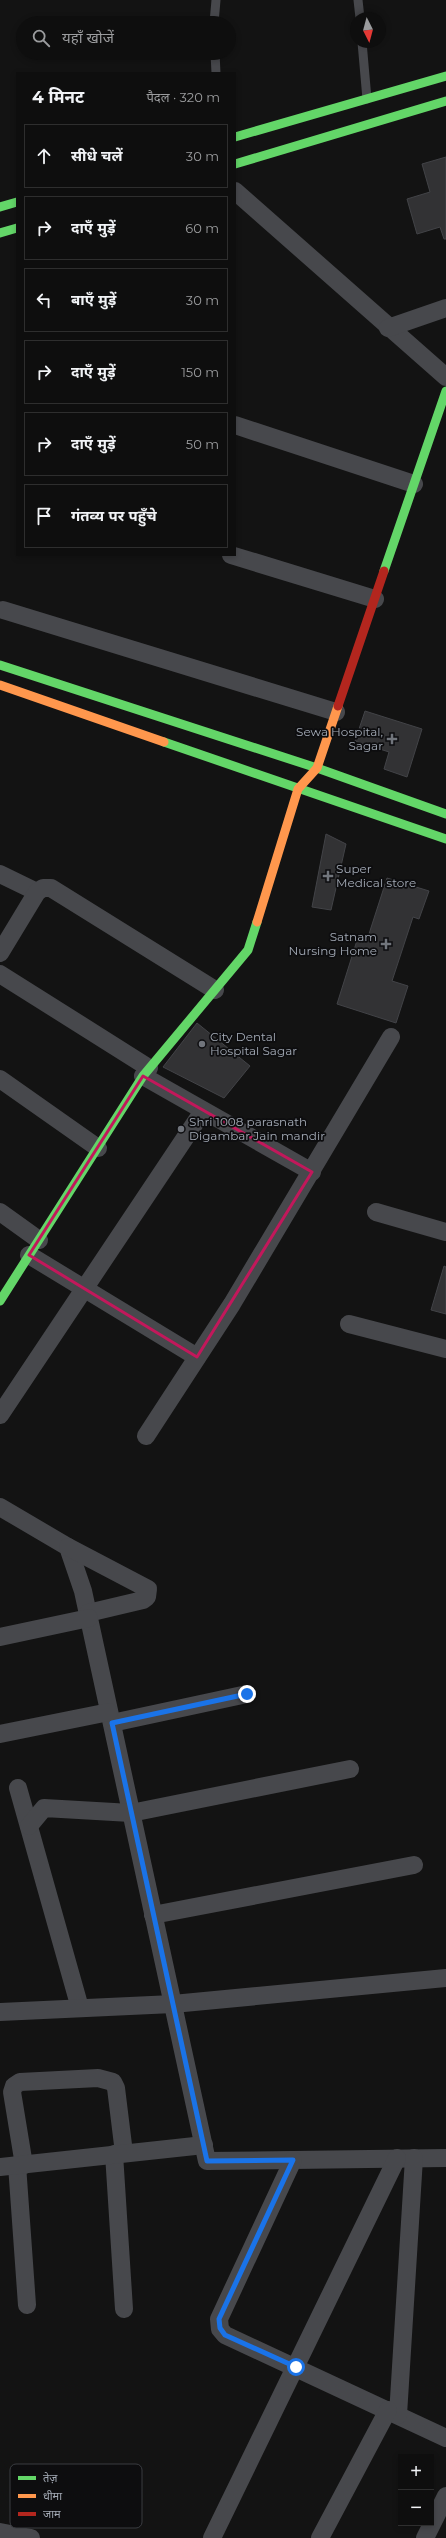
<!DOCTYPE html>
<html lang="hi">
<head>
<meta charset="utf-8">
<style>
  body { margin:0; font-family:Montserrat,"Noto Sans Devanagari",sans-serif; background:#1c1c1c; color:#f1f3f6 }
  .controls { position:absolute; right:12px; bottom:12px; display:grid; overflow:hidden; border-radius:0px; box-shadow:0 2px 6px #0003 }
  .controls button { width:36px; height:36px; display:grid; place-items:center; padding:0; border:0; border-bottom:1px solid #2e2e2e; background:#0e0e0e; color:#f1f3f6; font:20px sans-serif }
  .compass { position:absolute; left:350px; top:12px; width:36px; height:36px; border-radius:50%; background:#0e0e0e; box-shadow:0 2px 6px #0003; rotate:174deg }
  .stop { position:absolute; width:12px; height:12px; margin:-9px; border:3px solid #1a73e8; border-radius:50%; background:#fff }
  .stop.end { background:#1a73e8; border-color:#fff; box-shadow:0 1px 4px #0008 }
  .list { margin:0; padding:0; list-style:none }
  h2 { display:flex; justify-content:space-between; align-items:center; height:52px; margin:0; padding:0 16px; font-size:17px }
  h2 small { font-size:13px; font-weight:400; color:#9b9c9e }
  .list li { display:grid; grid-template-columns:26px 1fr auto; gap:12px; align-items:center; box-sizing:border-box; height:64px; margin:0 8px 8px; padding:0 8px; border:1px solid #2e2e2e; border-radius:0px }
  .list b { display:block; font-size:15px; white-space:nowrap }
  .list em { font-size:13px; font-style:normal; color:#9b9c9e }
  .icon { flex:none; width:22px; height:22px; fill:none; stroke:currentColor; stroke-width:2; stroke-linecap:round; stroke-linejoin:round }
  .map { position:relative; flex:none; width:446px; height:2538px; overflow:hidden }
  .search { position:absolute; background:#0e0e0e; box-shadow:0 2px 6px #0003; left:16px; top:16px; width:220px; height:44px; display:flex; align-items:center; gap:10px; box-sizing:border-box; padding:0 14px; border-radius:22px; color:#9b9c9e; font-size:15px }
  .panel { position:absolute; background:#0e0e0e; box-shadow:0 2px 6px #0003; left:16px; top:72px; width:220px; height:484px; border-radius:0px }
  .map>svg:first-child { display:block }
  .building { fill:#323234; stroke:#424347 }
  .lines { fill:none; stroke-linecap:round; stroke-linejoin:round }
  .lane { stroke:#47484c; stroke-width:9 }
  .street { stroke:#47484c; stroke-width:18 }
  .fast { stroke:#63d668; stroke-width:9 }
  .slow { stroke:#ff974d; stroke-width:9 }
  .jam { stroke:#b3261e; stroke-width:9 }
  .route { stroke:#1a73e8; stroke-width:5 }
  .marked { fill:none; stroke:#c2185b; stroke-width:3; stroke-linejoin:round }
  .poi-dot { fill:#71757c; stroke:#0d0d0f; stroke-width:1.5 }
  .labels { text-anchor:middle; stroke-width:3.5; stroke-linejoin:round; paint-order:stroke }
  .poi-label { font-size:12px; fill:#a3aab5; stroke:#0d0d0f; text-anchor:start }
  .key { fill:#0d0d0f; stroke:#3a3c41; stroke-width:1 }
  .key-label { font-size:11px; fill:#a3aab5 }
</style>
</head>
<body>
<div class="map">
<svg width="446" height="2538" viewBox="0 0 446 2538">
  <rect width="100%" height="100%" fill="#131313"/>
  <g class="building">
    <path d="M446,157V239H444L440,227L417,234L407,199L430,192L422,164Z"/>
    <path d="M365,711L422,729L407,777L384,769L389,752L355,741Z"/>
    <path d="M326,834L346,844L331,910L312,907Z"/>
    <path d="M387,878L429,891L419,919L413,917L392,981L408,986L396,1023L337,1004L359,934L368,937Z"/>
    <path d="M197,1023L250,1066L224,1098L163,1067Z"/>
    <path d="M444,1266L446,1267V1314L431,1310Z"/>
  </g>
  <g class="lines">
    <g class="lane">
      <path d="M358,0L360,18"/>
      <path d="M214,23L216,0"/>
      <path d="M362,42L367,99"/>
      <path d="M215,53L216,73"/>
    </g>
    <g class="street">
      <path d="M235,191L446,377"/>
      <path d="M388,328L446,308"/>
      <path d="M235,425L414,484"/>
      <path d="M231,555L375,599"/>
      <path d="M3,610L336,712"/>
      <path d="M0,874L37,892"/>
      <path d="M0,953L37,892L43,888H51L215,990"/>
      <path d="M0,974L149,1068"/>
      <path d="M143,1076L312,1172"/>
      <path d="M0,1079L98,1148"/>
      <path d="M0,1212L39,1240"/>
      <path d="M376,1212L446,1232"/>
      <path d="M29,1255L197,1357"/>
      <path d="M349,1324L446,1349"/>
      <path d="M0,1415L203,1111"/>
      <path d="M146,1436L232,1304L391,1037"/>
      <path d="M0,1507L68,1547L83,1591L207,2161L446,2158"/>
      <path d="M68,1547L148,1589L147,1597L143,1600L88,1613"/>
      <path d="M0,1637L89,1618"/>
      <path d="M112,1723L247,1694"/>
      <path d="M0,1734L109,1712"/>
      <path d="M18,1788L80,2008"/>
      <path d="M29,1826L44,1808L131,1813L350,1769"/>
      <path d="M153,1915L414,1865"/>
      <path d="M0,2012L173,2004L446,1978"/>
      <path d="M114,2154L124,2309"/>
      <path d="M293,2160L219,2319L220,2329L225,2335L446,2438"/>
      <path d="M17,2165L27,2305"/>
      <path d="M24,2165L12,2092L14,2086L20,2082L98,2078L113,2082L116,2088L124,2153"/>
      <path d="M0,2167L204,2145"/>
      <path d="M398,2415L414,2158"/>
      <path d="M0,2532L31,2538"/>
      <path d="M212,2538L397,2158"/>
      <path d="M320,2538L388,2410"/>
      <path d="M425,2538L446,2496"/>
    </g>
    <g class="fast">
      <path d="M235,137L446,76"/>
      <path d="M235,164L446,101"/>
      <path d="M0,207L17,202"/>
      <path d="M0,233L17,228"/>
      <path d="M384,571L446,391"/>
      <path d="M0,665L317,768L446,814"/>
      <path d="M164,742L446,839"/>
      <path d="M0,1301L143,1076L248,950L257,922"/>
    </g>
    <g class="slow">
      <path d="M0,685L164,742"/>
      <path d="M257,922L298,789L317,768L338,706"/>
    </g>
    <path class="jam" d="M338,706L384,571"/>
  </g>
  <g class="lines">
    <path class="route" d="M247,1694L112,1723L207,2161L293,2160L219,2319L220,2328L225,2335L296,2367"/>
  </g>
  <path class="marked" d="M143,1076L312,1172L197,1357L29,1255Z"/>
  <g class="poi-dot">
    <path d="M390 733h4v4h4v4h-4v4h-4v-4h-4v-4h4z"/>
    <path d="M326 870h4v4h4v4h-4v4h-4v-4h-4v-4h4z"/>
    <path d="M384 938h4v4h4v4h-4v4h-4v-4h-4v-4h4z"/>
    <circle cx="202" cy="1044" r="4"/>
    <circle cx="181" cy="1129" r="4"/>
  </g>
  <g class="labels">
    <g class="poi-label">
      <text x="383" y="736" text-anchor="end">Sewa Hospital,<tspan x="383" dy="14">Sagar</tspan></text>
      <text x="336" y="873">Super<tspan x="336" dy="14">Medical store</tspan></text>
      <text x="377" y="941" text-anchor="end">Satnam<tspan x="377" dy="14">Nursing Home</tspan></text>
      <text x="210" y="1041">City Dental<tspan x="210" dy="14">Hospital Sagar</tspan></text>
      <text x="189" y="1126">Shri 1008 parasnath<tspan x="189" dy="14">Digambar Jain mandir</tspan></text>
    </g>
  </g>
  <rect x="10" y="2464" width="132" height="64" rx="6" class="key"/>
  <rect x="18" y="2476" width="18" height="4" fill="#63d668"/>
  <rect x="18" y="2494" width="18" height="4" fill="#ff974d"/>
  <rect x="18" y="2512" width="18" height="4" fill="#b3261e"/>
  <g class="key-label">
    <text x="43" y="2482">तेज़</text>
    <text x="43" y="2500">धीमा</text>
    <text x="43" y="2518">जाम</text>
  </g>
</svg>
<div class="controls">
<button>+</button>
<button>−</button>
</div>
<svg class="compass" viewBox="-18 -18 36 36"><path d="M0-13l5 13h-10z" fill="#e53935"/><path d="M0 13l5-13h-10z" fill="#9b9c9e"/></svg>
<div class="stop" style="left:296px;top:2367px"></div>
<div class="stop end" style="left:247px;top:1694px"></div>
<div class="search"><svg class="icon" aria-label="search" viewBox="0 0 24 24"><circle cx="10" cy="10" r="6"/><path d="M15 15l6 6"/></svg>यहाँ खोजें</div>
<section class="panel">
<h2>4 मिनट<small>पैदल · 320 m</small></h2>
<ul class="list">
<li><svg class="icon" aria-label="ahead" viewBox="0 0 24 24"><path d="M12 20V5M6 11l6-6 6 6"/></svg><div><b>सीधे चलें</b></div><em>30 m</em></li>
<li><svg class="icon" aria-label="right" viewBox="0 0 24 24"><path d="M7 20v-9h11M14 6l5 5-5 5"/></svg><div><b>दाएँ मुड़ें</b></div><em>60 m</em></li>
<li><svg class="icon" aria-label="left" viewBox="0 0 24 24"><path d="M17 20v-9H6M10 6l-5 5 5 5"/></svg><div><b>बाएँ मुड़ें</b></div><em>30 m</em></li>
<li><svg class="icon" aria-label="right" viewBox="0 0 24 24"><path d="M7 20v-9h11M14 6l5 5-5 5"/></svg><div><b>दाएँ मुड़ें</b></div><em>150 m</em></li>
<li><svg class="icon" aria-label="right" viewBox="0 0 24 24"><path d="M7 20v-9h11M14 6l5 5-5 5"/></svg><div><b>दाएँ मुड़ें</b></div><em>50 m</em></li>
<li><svg class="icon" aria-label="arrive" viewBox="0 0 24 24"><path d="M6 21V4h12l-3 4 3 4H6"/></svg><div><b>गंतव्य पर पहुँचे</b></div></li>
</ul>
</section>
</div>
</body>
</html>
